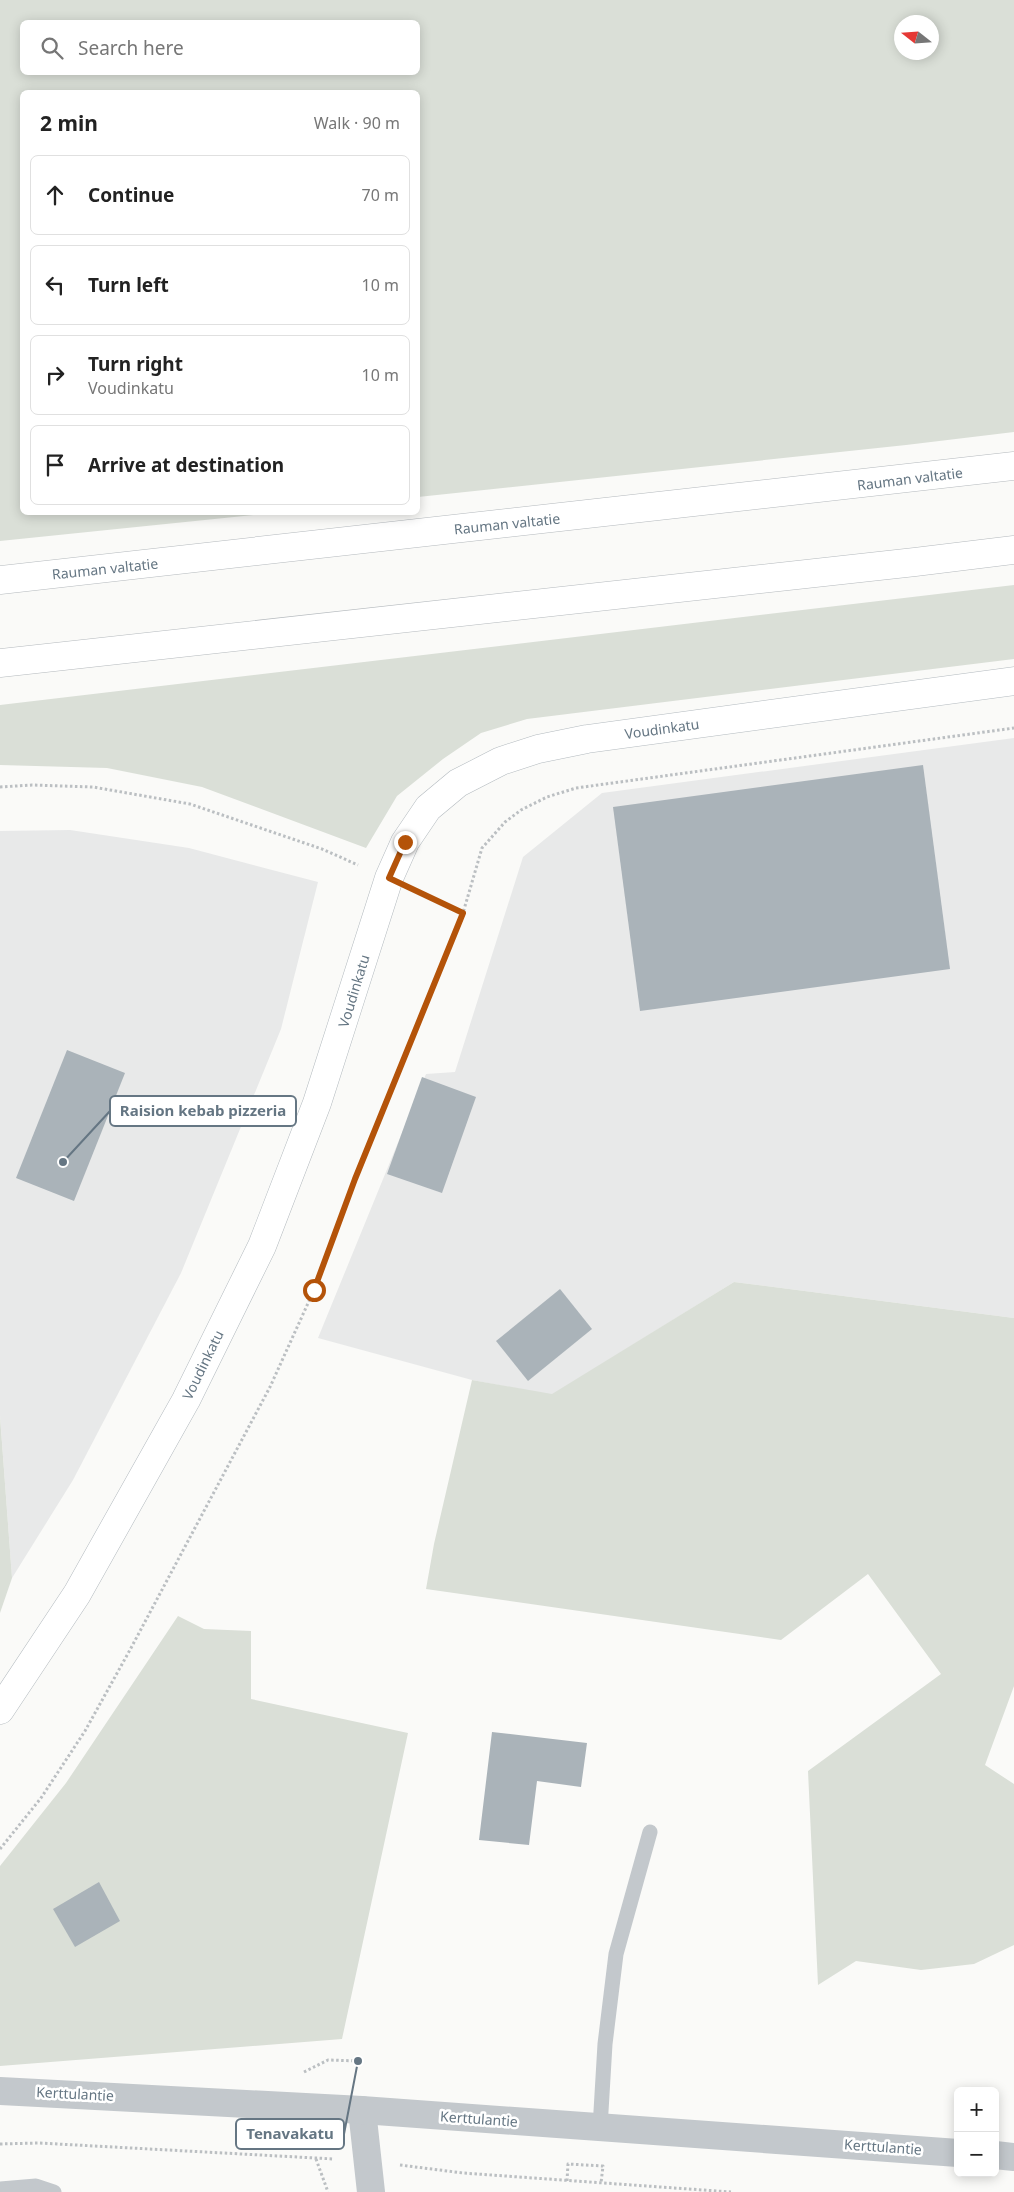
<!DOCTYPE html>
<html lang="en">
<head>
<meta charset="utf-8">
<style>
  body { margin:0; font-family:"Noto Sans",sans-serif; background:#f6f6f6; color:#222 }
  .controls { position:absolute; right:15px; bottom:15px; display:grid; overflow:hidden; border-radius:8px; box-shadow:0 2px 12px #0003 }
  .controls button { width:45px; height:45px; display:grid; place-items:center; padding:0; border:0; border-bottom:1px solid #e0e0e0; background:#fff; color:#222; font:25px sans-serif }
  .compass { position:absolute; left:894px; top:15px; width:45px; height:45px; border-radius:50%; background:#fff; box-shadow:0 2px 12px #0003; rotate:287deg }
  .stop { position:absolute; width:15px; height:15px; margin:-11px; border:4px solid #b45309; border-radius:50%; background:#fff }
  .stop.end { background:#b45309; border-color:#fff; box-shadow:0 1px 5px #0008 }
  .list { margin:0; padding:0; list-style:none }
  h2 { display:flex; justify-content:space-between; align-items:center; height:65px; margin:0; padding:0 20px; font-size:21px }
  h2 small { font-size:16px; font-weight:400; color:#767676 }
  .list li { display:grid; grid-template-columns:32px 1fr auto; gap:15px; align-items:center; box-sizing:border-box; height:80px; margin:0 10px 10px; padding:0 10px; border:1px solid #e0e0e0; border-radius:8px }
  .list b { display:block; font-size:19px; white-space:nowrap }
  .list p { margin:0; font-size:16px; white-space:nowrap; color:#767676 }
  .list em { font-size:16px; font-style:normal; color:#767676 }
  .icon { flex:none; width:28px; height:28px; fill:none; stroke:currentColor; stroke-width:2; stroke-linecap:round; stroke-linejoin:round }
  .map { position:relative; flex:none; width:1014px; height:2192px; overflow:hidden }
  .search { position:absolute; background:#fff; box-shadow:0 2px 12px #0003; left:20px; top:20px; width:400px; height:55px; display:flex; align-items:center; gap:12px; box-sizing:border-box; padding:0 18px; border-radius:8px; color:#767676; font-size:19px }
  .panel { position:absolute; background:#fff; box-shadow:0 2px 12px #0003; left:20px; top:90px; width:400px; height:425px; border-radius:8px }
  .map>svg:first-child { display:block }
  .built { fill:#e8e9e9 }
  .green { fill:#dadfd7; fill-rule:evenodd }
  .building { fill:#aab3b9 }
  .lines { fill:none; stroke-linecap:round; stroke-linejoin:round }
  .secondary-casing { stroke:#b3babf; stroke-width:29 }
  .motorway-casing { stroke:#b4b9bd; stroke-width:29 }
  .path { stroke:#bbbfc2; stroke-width:3; stroke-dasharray:2.5 2.5; stroke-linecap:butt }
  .service { stroke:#c3c8cc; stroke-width:15 }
  .minor { stroke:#c3c8cc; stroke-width:28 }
  .tertiary { stroke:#c3c8cc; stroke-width:28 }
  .secondary { stroke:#fff; stroke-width:28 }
  .motorway { stroke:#fff; stroke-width:28 }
  .route { stroke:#b45309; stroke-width:6 }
  .labels { text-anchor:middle; stroke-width:5; stroke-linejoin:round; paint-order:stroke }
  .street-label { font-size:14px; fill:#657683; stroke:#fff }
  .leader { fill:none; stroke:#657683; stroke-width:2 }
  .callout-dot { fill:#657683; stroke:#fff; stroke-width:2 }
  .callout { fill:#fff; stroke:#657683; stroke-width:2 }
  .callout-label { font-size:15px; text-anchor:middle; font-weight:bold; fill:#657683 }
</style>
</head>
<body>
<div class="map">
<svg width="1014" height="2192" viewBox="0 0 1014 2192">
  <rect width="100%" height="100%" fill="#fafaf8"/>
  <g class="built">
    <path d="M1014,738V1318L734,1282L552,1395L472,1380L318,1338L426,1074L455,1072L523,857L602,793Z"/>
    <path d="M70,830L189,848L318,882L281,1029L181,1273L73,1480L12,1578L0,1415V831Z"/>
  </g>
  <g class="green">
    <path d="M0,0H1014V432L906,445L418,497V92H22V512L272,513L0,541ZM418,22V72H22V22ZM932,22V52H902V22Z"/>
    <path d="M1014,585V659L527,719L481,733L443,759L397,796L366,848L202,787L107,768L0,765V705Z"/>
    <path d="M734,1282L1014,1318V1686L985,1765L1014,1784V1945L974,1964L921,1970L856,1961L818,1985L808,1771L941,1674L868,1574L781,1640L426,1589L434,1544L472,1380L552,1394Z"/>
    <path d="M0,1416L12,1578L0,1613Z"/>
    <path d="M178,1616L204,1629L251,1631V1699L408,1733L342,2039L0,2066V1866L66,1783Z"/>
  </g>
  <g class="building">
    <path d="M923,765L950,969L640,1011L613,807Z"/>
    <path d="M67,1050L125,1073L74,1201L16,1178Z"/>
    <path d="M422,1077L476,1097L442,1193L387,1174Z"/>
    <path d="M560,1289L592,1329L528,1381L496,1341Z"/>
    <path d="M492,1732L587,1743L581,1787L537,1781L529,1845L479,1840Z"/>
    <path d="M99,1882L120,1921L75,1947L53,1909Z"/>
  </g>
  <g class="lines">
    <g class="secondary-casing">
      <path id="secondary" d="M0,1710L77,1594L186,1400L262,1246L317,1103L389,878L405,842L428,808L458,783L501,761L538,749L587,739L1014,681"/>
    </g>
    <g class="motorway-casing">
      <g id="motorway">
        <path d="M0,580L1014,466"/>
        <path d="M0,663L915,562L1014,550"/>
      </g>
    </g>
    <g class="path">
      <path d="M0,787L32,785L93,787L190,804L322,849L358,865"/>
      <path d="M418,892L463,913"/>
      <path d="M0,1849L41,1798L85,1731L131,1648L270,1387L314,1290L355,1179L463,913L482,848L505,822L521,810L547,797L576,788L1014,728"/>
      <path d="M304,2072L328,2060L358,2061"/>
      <path d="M0,2144L39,2143L334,2159"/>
      <path d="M316,2159L328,2192"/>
      <path d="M400,2165L463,2173L731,2192"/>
      <path d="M567,2181L568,2164L603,2166L601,2183"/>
    </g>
    <g class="service">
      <path d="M600,2128L605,2044L616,1954L650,1832"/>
      <path d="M0,2189L36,2186L54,2192"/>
    </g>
    <path class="minor" d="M362,2110L371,2192"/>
    <g class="tertiary">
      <path d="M0,2091L362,2110L958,2153"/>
      <path d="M995,2155L1014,2157"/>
    </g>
    <use href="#secondary" class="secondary"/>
    <use href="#motorway" class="motorway"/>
  </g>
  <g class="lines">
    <path class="route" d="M314,1290L355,1179L463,913L389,878L405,842"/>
  </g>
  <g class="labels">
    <g class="street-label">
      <text transform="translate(910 479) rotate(-7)" y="5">Rauman valtatie</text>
      <text transform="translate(507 524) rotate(-6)" y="5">Rauman valtatie</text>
      <text transform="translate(105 569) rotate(-6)" y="5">Rauman valtatie</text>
      <text transform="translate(662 729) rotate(-8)" y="5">Voudinkatu</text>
      <text transform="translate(354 991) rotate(-73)" y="5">Voudinkatu</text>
      <text transform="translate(203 1365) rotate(-64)" y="5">Voudinkatu</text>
      <text transform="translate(75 2094) rotate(3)" y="5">Kerttulantie</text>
      <text transform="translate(479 2119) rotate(4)" y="5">Kerttulantie</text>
      <text transform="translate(883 2147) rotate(4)" y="5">Kerttulantie</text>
    </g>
  </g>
  <path class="leader" d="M63 1162L110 1111M358 2061L344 2134"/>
  <g class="callout-dot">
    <circle cx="63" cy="1162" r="5"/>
    <circle cx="358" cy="2061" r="5"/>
  </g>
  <g class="callout">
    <rect x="110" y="1096" width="186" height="30" rx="5"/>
    <rect x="236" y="2119" width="108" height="30" rx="5"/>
  </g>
  <g class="callout-label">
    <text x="203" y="1116">Raision kebab pizzeria</text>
    <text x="290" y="2139">Tenavakatu</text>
  </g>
</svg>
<div class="controls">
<button>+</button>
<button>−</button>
</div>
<svg class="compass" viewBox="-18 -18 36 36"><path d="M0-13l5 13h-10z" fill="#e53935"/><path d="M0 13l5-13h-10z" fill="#767676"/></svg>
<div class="stop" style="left:314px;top:1290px"></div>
<div class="stop end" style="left:405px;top:842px"></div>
<div class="search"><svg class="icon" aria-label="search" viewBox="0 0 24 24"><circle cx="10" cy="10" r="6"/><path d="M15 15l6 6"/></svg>Search here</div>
<section class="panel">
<h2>2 min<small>Walk · 90 m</small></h2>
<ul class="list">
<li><svg class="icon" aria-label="ahead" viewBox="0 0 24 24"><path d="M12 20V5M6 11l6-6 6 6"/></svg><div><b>Continue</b></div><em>70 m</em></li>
<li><svg class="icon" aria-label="left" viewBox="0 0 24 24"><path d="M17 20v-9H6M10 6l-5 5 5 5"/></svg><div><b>Turn left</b></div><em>10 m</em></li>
<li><svg class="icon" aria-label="right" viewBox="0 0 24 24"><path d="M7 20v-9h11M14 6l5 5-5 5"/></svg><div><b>Turn right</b><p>Voudinkatu</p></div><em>10 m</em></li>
<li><svg class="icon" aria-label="arrive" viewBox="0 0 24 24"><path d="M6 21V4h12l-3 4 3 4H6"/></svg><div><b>Arrive at destination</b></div></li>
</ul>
</section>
</div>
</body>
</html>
